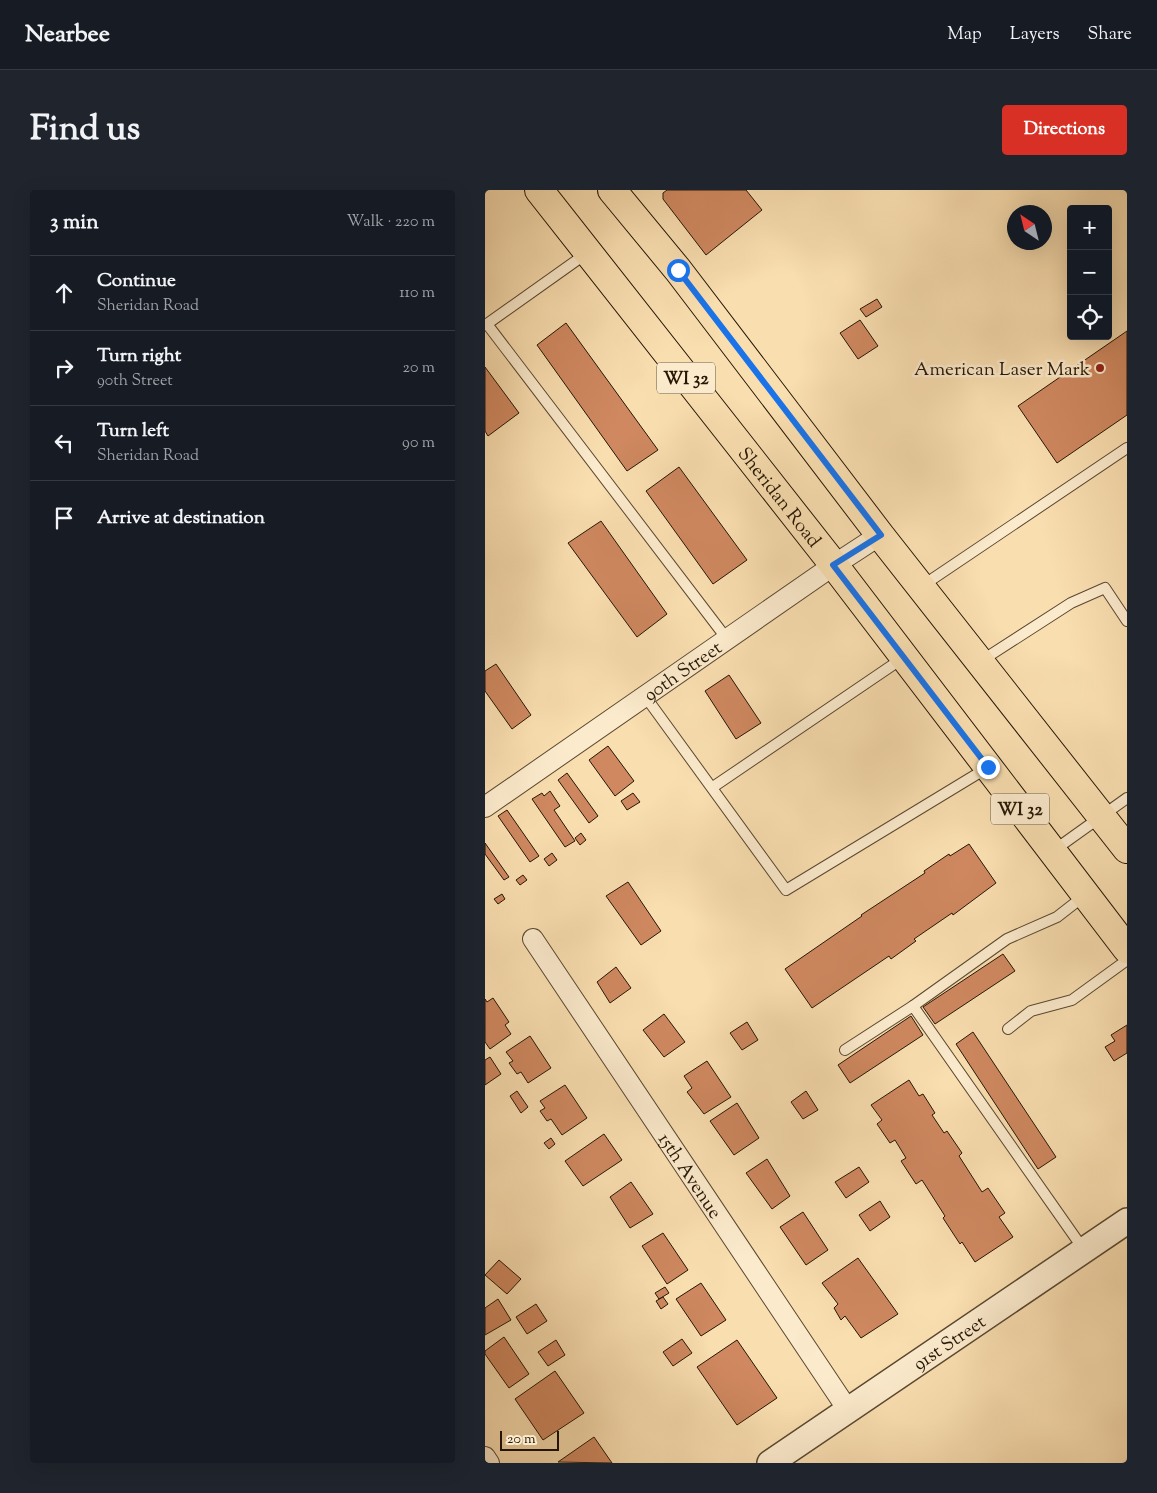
<!DOCTYPE html>
<html lang="en">
<head>
<meta charset="utf-8">
<style>
  body { margin:0; font-family:"Sorts Mill Goudy",serif; background:#20242c; color:#f1f3f6 }
  .controls { position:absolute; right:15px; top:15px; display:grid; overflow:hidden; border-radius:5px; box-shadow:0 5px 20px #0002 }
  .controls button { width:45px; height:45px; display:grid; place-items:center; padding:0; border:0; border-bottom:1px solid #363941; background:#171b24; color:#f1f3f6; font:25px sans-serif }
  .compass { position:absolute; left:522px; top:15px; width:45px; height:45px; border-radius:50%; background:#171b24; box-shadow:0 5px 20px #0002; rotate:325deg }
  .scale { position:absolute; left:15px; bottom:12px; width:59px; box-sizing:border-box; padding-left:5px; border:2px solid #251605; border-top:0; font-size:14px; line-height:18px; white-space:nowrap; color:#251605; -webkit-text-stroke:4px #fbeacc; paint-order:stroke }
  .stop { position:absolute; width:15px; height:15px; margin:-11px; border:4px solid #1a73e8; border-radius:50%; background:#fff }
  .stop.end { background:#1a73e8; border-color:#fff; box-shadow:0 1px 5px #0008 }
  .list { margin:0; padding:0; list-style:none }
  h2 { display:flex; justify-content:space-between; align-items:center; height:65px; margin:0; padding:0 20px; font-size:21px }
  h2 small { font-size:16px; font-weight:400; color:#9ea1a6 }
  .list li { display:grid; grid-template-columns:32px 1fr auto; gap:15px; align-items:center; box-sizing:border-box; height:75px; padding:0 20px; border-top:1px solid #363941 }
  .list b { display:block; font-size:19px; white-space:nowrap }
  .list p { margin:0; font-size:16px; white-space:nowrap; color:#9ea1a6 }
  .list em { font-size:16px; font-style:normal; color:#9ea1a6 }
  .icon { flex:none; width:28px; height:28px; fill:none; stroke:currentColor; stroke-width:2; stroke-linecap:round; stroke-linejoin:round }
  .map { position:relative; flex:none; width:642px; height:1273px; overflow:hidden; border-radius:5px }
  header { display:flex; align-items:center; gap:30px; box-sizing:border-box; height:70px; padding:0 25px; background:#171b24; border-bottom:1px solid #363941 }
  header strong { font-size:24px }
  nav { display:flex; gap:28px; margin-inline-start:auto; font-size:18px }
  .intro { display:flex; align-items:center; justify-content:space-between; box-sizing:border-box; height:120px; padding:0 30px }
  h1 { margin:0; font-size:35px }
  .button { padding:12px 22px; border-radius:5px; background:#d93025; color:#fff; font-size:18px; font-weight:700 }
  main { display:flex; gap:30px; padding:0 30px }
  aside { flex:1; background:#171b24; border-radius:5px; box-shadow:0 5px 20px #0002 }
  .map>svg:first-child { display:block }
  .building { fill:#cf8860; stroke:#251605 }
  .lines { fill:none; stroke-linecap:round; stroke-linejoin:round }
  .service-casing { stroke:#5a4830; stroke-width:12 }
  .minor-casing { stroke:#5a4830; stroke-width:22 }
  .tertiary-casing { stroke:#5a4830; stroke-width:28 }
  .primary-casing { stroke:#251605; stroke-width:30 }
  .service { stroke:#fbeacc; stroke-width:10 }
  .minor { stroke:#fbeacc; stroke-width:20 }
  .tertiary { stroke:#fbeacc; stroke-width:25 }
  .primary { stroke:#f9deb0; stroke-width:28 }
  .route { stroke:#1a73e8; stroke-width:6 }
  .poi-dot { fill:#8f2418; stroke:#fbeacc; stroke-width:2 }
  .labels { text-anchor:middle; stroke-width:5; stroke-linejoin:round; paint-order:stroke }
  .shield { fill:#fbeacc; stroke:#655641; stroke-width:1 }
  .shield-label { font-size:18px; font-weight:bold; fill:#251605 }
  .poi-label { font-size:19px; fill:#251605; stroke:#fbeacc; text-anchor:end }
  .street-label { font-size:19px; fill:#251605; stroke:#fbeacc }
</style>
</head>
<body>
<header>
<strong>Nearbee</strong>
<nav><a>Map</a><a>Layers</a><a>Share</a></nav>
</header>
<div class="intro"><h1>Find us</h1><a class="button">Directions</a></div>
<main>
<aside>
<h2>3 min<small>Walk · 220 m</small></h2>
<ul class="list">
<li><svg class="icon" aria-label="ahead" viewBox="0 0 24 24"><path d="M12 20V5M6 11l6-6 6 6"/></svg><div><b>Continue</b><p>Sheridan Road</p></div><em>110 m</em></li>
<li><svg class="icon" aria-label="right" viewBox="0 0 24 24"><path d="M7 20v-9h11M14 6l5 5-5 5"/></svg><div><b>Turn right</b><p>90th Street</p></div><em>20 m</em></li>
<li><svg class="icon" aria-label="left" viewBox="0 0 24 24"><path d="M17 20v-9H6M10 6l-5 5 5 5"/></svg><div><b>Turn left</b><p>Sheridan Road</p></div><em>90 m</em></li>
<li><svg class="icon" aria-label="arrive" viewBox="0 0 24 24"><path d="M6 21V4h12l-3 4 3 4H6"/></svg><div><b>Arrive at destination</b></div></li>
</ul>
</aside>
<div class="map">
<svg width="642" height="1273" viewBox="0 0 642 1273">
  <rect width="100%" height="100%" fill="#f9deb0"/>
  <filter id="stains"><feTurbulence type="fractalNoise" baseFrequency=".004" numOctaves="4"/><feColorMatrix values="0 0 0 0 .2 0 0 0 0 .09 0 0 0 0 .02 0 0 0 .5 -.17"/></filter>
  <radialGradient id="worn" r=".72"><stop offset=".6" stop-color="#630" stop-opacity="0"/><stop offset="1" stop-color="#630" stop-opacity=".3"/></radialGradient>
  <g class="building">
    <path d="M182,0H261L277,20L221,65L178,9V3Z"/>
    <path d="M392,109L397,117L381,127L375,119Z"/>
    <path d="M375,130L393,156L373,169L355,143Z"/>
    <path d="M81,133L173,260L142,281L52,155Z"/>
    <path d="M642,141V225L572,273L533,216Z"/>
    <path d="M0,177L34,223L3,246L0,241Z"/>
    <path d="M194,277L262,370L228,394L161,301Z"/>
    <path d="M116,331L182,424L152,447L83,353Z"/>
    <path d="M11,474L46,525L27,539L0,501V481Z"/>
    <path d="M244,485L276,533L251,549L220,501Z"/>
    <path d="M123,556L149,591L130,606L104,570Z"/>
    <path d="M82,583L113,626L104,633L73,590Z"/>
    <path d="M65,601L75,616L69,620L90,651L80,657L47,609L57,603L59,606Z"/>
    <path d="M148,603L155,612L142,620L136,611Z"/>
    <path d="M22,620L54,666L45,672L13,626Z"/>
    <path d="M96,643L101,650L95,655L90,648Z"/>
    <path d="M0,653L24,687L19,690L0,664Z"/>
    <path d="M484,654L511,693L468,725L467,723L429,749L431,751L406,769L404,766L327,818L300,779L377,726L376,725L440,683L439,681L464,664L465,666Z"/>
    <path d="M67,663L72,670L64,676L59,669Z"/>
    <path d="M38,685L42,690L35,695L31,690Z"/>
    <path d="M143,692L176,741L156,755L121,706Z"/>
    <path d="M17,704L20,709L13,714L9,709Z"/>
    <path d="M518,764L530,781L450,834L438,817Z"/>
    <path d="M131,777L146,798L125,813L112,792Z"/>
    <path d="M8,808L24,832L20,835L26,844L5,859L0,852V809L2,812Z"/>
    <path d="M179,824L200,852L179,867L158,840Z"/>
    <path d="M426,826L438,845L365,893L353,875Z"/>
    <path d="M262,832L273,850L257,860L245,843Z"/>
    <path d="M642,835V863L629,871L620,857L630,851L626,845Z"/>
    <path d="M488,842L571,967L553,979L471,854Z"/>
    <path d="M45,846L66,878L43,893L36,882L32,884L24,873L28,871L21,862Z"/>
    <path d="M5,867L16,884L0,895V870Z"/>
    <path d="M222,871L246,907L219,924L202,902L207,898L199,886Z"/>
    <path d="M424,890L434,906L438,904L450,923L447,925L459,943L462,941L477,963L474,966L497,1002L503,998L520,1023L514,1027L528,1047L490,1072L477,1052L475,1054L458,1028L460,1026L437,990L431,994L416,971L421,968L410,950L405,953L392,934L397,930L386,915Z"/>
    <path d="M80,895L102,928L77,945L66,929L62,931L55,921L60,918L55,911Z"/>
    <path d="M32,901L43,917L36,923L25,906Z"/>
    <path d="M321,901L333,920L318,929L306,912Z"/>
    <path d="M252,913L274,948L249,965L225,931Z"/>
    <path d="M119,944L137,970L98,996L80,971Z"/>
    <path d="M66,948L70,954L64,959L59,953Z"/>
    <path d="M282,969L305,1006L287,1019L261,983Z"/>
    <path d="M374,977L384,992L361,1008L350,992Z"/>
    <path d="M146,992L168,1024L145,1038L125,1007Z"/>
    <path d="M395,1011L405,1027L385,1041L374,1025Z"/>
    <path d="M318,1022L343,1060L321,1075L295,1037Z"/>
    <path d="M178,1043L203,1080L182,1094L157,1056Z"/>
    <path d="M373,1068L413,1124L376,1148L360,1126L356,1130L349,1118L353,1114L337,1093Z"/>
    <path d="M14,1070L36,1089L22,1104L0,1085Z"/>
    <path d="M216,1093L241,1130L216,1146L191,1109Z"/>
    <path d="M180,1097L184,1103L174,1109L170,1103Z"/>
    <path d="M178,1107L183,1114L176,1119L171,1111Z"/>
    <path d="M13,1109L26,1130L0,1145V1118Z"/>
    <path d="M51,1114L62,1131L42,1144L31,1127Z"/>
    <path d="M19,1147L44,1184L24,1198L0,1164V1161Z"/>
    <path d="M197,1149L207,1163L188,1176L178,1162Z"/>
    <path d="M71,1150L80,1165L63,1176L53,1162Z"/>
    <path d="M252,1150L292,1208L252,1235L212,1177Z"/>
    <path d="M70,1181L99,1223L58,1250L30,1209Z"/>
    <path d="M109,1247L127,1273L73,1272Z"/>
  </g>
  <g class="lines">
    <g class="service-casing">
      <g id="service">
        <path d="M102,63L2,134L242,449"/>
        <path d="M437,396L642,258"/>
        <path d="M496,471L586,413L620,398L642,431"/>
        <path d="M160,506L301,700L502,578"/>
        <path d="M228,597L418,468"/>
        <path d="M568,661L642,608"/>
        <path d="M428,816L522,749L572,727L599,706"/>
        <path d="M523,839L546,821L587,810L642,770"/>
        <path d="M360,860L428,816L599,1060"/>
      </g>
    </g>
    <g class="minor-casing">
      <g id="minor">
        <path id="s1" d="M0,617L349,375L395,345"/>
        <path id="s2" d="M48,749L363,1220"/>
        <path d="M0,1267L4,1273"/>
      </g>
    </g>
    <g class="tertiary-casing">
      <g id="tertiary">
        <path id="s3" d="M285,1273L642,1031"/>
      </g>
    </g>
    <g class="primary-casing">
      <g id="primary">
        <path id="s4" d="M54,0L349,375L642,759"/>
        <path d="M127,0L193,80L395,345L642,659"/>
      </g>
    </g>
    <use href="#service" class="service"/>
    <use href="#minor" class="minor"/>
    <use href="#tertiary" class="tertiary"/>
    <use href="#primary" class="primary"/>
  </g>
  <g class="lines">
    <path class="route" d="M193,80L396,345L348,375L503,577"/>
  </g>
  <circle class="poi-dot" cx="615" cy="178" r="5"/>
  <g class="labels">
    <g class="shield">
      <rect x="172" y="172.5" width="58" height="31" rx="4"/>
      <rect x="506" y="603.5" width="58" height="31" rx="4"/>
    </g>
    <g class="shield-label">
      <text x="201" y="194">WI 32</text>
      <text x="535" y="625">WI 32</text>
    </g>
    <g class="poi-label">
      <text x="605" y="185">American Laser Mark</text>
    </g>
    <g class="street-label">
      <text dy="7" stroke="none"><textPath href="#s4" startOffset="390">Sheridan Road</textPath></text>
      <text dy="7" stroke="none"><textPath href="#s1" startOffset="240">90th Street</textPath></text>
      <text dy="7" stroke="none"><textPath href="#s2" startOffset="284">15th Avenue</textPath></text>
      <text dy="7" stroke="none"><textPath href="#s3" startOffset="216">91st Street</textPath></text>
    </g>
  </g>
  <rect width="100%" height="100%" filter="url(#stains)"/>
  <rect width="100%" height="100%" fill="url(#worn)"/>
</svg>
<div class="controls">
<button>+</button>
<button>−</button>
<button><svg class="icon" aria-label="locate" viewBox="0 0 24 24"><circle cx="12" cy="12" r="6"/><path d="M12 2v4M12 18v4M2 12h4M18 12h4"/></svg></button>
</div>
<svg class="compass" viewBox="-18 -18 36 36"><path d="M0-13l5 13h-10z" fill="#e53935"/><path d="M0 13l5-13h-10z" fill="#9ea1a6"/></svg>
<div class="scale">20 m</div>
<div class="stop" style="left:193px;top:80px"></div>
<div class="stop end" style="left:503px;top:577px"></div>
</div>
</main>
</body>
</html>
